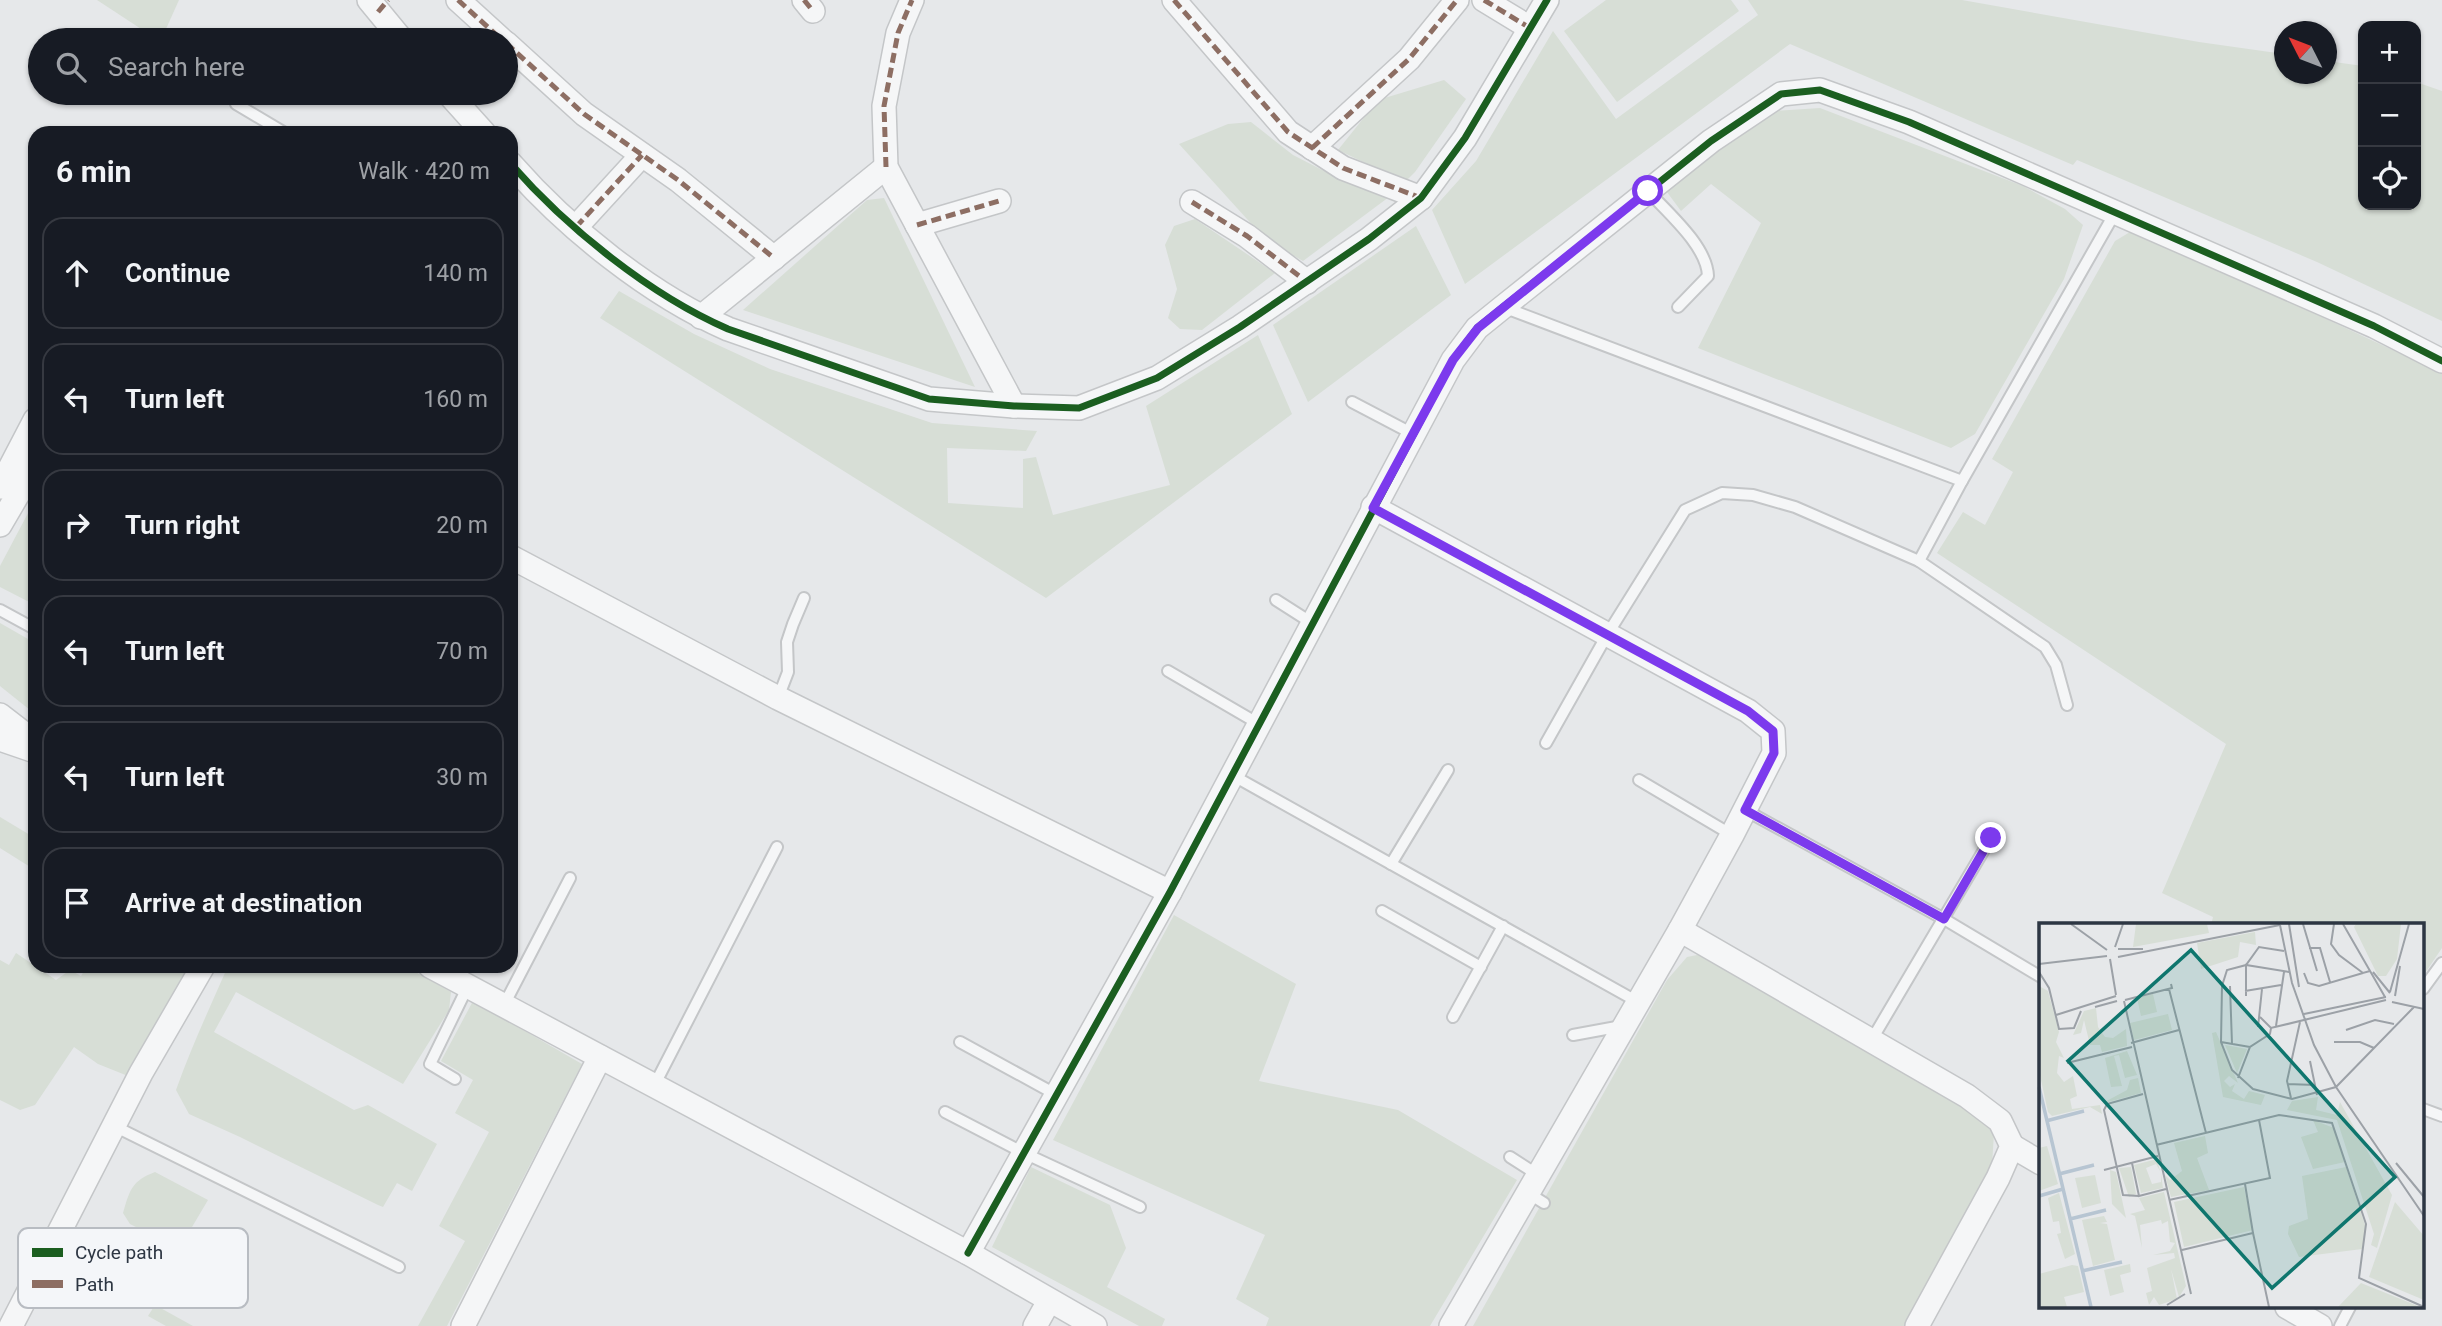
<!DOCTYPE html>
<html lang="en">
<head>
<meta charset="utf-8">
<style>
  body { margin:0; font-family:Roboto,sans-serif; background:#20242c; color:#f1f3f6 }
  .controls { position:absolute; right:21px; top:21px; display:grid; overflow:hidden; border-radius:14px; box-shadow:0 2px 5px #0004 }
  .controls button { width:63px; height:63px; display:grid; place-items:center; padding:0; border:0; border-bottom:2px solid #363941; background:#171b24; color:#f1f3f6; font:35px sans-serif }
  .compass { position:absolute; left:2274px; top:21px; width:63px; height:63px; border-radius:50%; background:#171b24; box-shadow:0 2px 5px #0004; rotate:312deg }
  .stop { position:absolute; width:21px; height:21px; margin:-16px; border:5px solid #7c3aed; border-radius:50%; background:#fff }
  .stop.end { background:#7c3aed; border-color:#fff; box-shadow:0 2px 7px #0008 }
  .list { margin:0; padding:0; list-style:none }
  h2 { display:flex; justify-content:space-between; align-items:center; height:91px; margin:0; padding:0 28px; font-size:30px }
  h2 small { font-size:23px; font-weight:400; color:#9ea1a6 }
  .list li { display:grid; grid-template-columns:46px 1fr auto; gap:21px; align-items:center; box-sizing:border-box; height:112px; margin:0 14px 14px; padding:0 14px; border:2px solid #363941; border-radius:21px }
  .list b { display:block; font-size:26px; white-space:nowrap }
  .list em { font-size:23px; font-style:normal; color:#9ea1a6 }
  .icon { flex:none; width:38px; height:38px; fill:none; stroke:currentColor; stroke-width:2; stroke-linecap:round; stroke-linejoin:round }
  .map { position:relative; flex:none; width:2442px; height:1326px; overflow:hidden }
  .search { position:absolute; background:#171b24; box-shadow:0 2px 5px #0004; left:28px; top:28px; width:490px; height:77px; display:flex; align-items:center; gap:18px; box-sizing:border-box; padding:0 24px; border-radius:38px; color:#9ea1a6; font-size:26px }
  .panel { position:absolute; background:#171b24; box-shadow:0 2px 5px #0004; left:28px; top:126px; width:490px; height:847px; border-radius:21px }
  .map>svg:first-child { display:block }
  .green { fill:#d7ded6 }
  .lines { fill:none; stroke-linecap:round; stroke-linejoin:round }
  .lane-casing { stroke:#c4c6c8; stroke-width:14 }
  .street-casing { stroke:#c4c6c8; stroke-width:26 }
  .lane { stroke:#f5f6f7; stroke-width:10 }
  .street { stroke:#f5f6f7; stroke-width:23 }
  .quiet { stroke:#8d6e63; stroke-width:5; stroke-dasharray:10 5; stroke-linecap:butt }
  .cycleway-casing { stroke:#f4f6f9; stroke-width:11 }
  .cycleway { stroke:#1b5e20; stroke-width:7 }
  .route { stroke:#7c3aed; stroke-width:9 }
  .inset-river { fill:none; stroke:#b7c5d2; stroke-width:3.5 }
  .inset-road { fill:none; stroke:#9ca1a7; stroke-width:2 }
  .view { fill:#0f766e; fill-opacity:0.15; stroke:#0f766e; stroke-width:3.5 }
  .inset-edge { fill:none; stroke:#2d3643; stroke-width:3.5 }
  .key { fill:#f4f6f9; stroke:#b8bcc2; stroke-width:2 }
  .key-label { font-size:19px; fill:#2d3643 }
</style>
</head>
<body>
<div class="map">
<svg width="2442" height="1326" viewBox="0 0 2442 1326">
  <rect width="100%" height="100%" fill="#e6e8ea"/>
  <g class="green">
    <path d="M97,0H179L161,40H158Z"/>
    <path d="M1606,0H1731L1739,11L1617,102L1564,31Z"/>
    <path d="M1748,0H1962L2199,42L2284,54V74H2326L2327,61L2363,66V205H2416V82L2442,91V321L2317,262L2077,160L2073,165L1790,44L1465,284L1432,210L1476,161L1553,31L1616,119L1758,15Z"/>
    <path d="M1444,80L1466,99L1415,172L1405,182L1338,150L1378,100Z"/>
    <path d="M1820,108L2023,186L2065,209L2083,225L2064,279L1975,434L1951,448L1698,348L1761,223L1711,184L1681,211L1664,188L1714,149L1776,111Z"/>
    <path d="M1251,122L1293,155L1332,175L1389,197L1303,261L1266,240L1179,144L1228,124Z"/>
    <path d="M884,198L975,387L743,310L867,200Z"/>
    <path d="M1195,219L1275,273L1202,330L1180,329L1168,318L1177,289L1165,245L1174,226Z"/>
    <path d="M1416,226L1451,295L1308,402L1273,325Z"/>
    <path d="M2130,232L2148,236L2442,373V948L2423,976V925H2211L2213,917L2162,893L2226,744L1937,553L1963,512L1985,525L2013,472L1992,459L2115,241Z"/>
    <path d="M619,291L694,334L770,369L932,423L1037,431L1026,451L947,448L948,503L1023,508V459L1036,457L1053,515L1170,485L1146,406L1258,335L1292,414L1046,598L600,318Z"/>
    <path d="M35,500V605L0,587V566Z"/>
    <path d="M0,623L35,643V714L0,686Z"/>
    <path d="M0,817L35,838V870L0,848Z"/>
    <path d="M1174,915L1296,984L1259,1081L1398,1110L1517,1180L1430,1326H1266L1269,1318L1236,1299L1265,1235L1053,1140Z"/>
    <path d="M16,953L56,980L70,970L81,976L87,966H188L128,1076L98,1064L74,1047L35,1105L20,1110L0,1100V960L9,965Z"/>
    <path d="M1702,954L1960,1105L1980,1119L1994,1133L1992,1165L1905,1326H1473L1667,980L1687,957Z"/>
    <path d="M228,966H405L451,992L449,1010L403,1084L236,992L214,1032L354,1110L368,1105L437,1144L412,1191L397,1183L383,1207L378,1205L240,1137L189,1114L176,1090C191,1048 210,1007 228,966Z"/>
    <path d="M473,1001L582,1064L447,1326H418L465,1241L439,1226L489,1132L455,1113L473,1080L441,1061Z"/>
    <path d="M1031,1167L1110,1205L1126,1248L1107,1287L1165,1319L1162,1326H1139L992,1247Z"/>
    <path d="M155,1172L208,1200L179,1249L130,1224L123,1213C130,1189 132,1181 155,1172Z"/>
    <path d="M155,1305L193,1326H166L148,1316Z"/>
  </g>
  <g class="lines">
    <g class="lane-casing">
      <g id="lane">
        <path d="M236,104L285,133"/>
        <path d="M1648,191C1668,213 1707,246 1708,276L1678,307"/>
        <path d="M1503,307L1962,481"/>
        <path d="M1352,402L1413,434"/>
        <path d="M1919,561L1962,481L2116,211"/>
        <path d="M1276,600L1312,623"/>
        <path d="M0,610L35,629"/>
        <path d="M1168,671L1259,724"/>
        <path d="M778,698L788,672L787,642L793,624L804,598"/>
        <path d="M1546,743L1607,635L1685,510L1722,493L1753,495L1795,507L1919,561L2045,647L2056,665L2067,705"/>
        <path d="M1232,775L1638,1002"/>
        <path d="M1639,780L1732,835"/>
        <path d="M1745,810L1944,919L2041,977"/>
        <path d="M1391,864L1448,770"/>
        <path d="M1382,911L1481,967"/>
        <path d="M2423,989L2442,963"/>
        <path d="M504,1005L570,878"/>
        <path d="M1453,1017L1503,926"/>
        <path d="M1573,1035L1622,1026"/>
        <path d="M1871,1041L1991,838"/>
        <path d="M960,1042L1057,1095"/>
        <path d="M455,1079L430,1064L468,986"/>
        <path d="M654,1086L777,847"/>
        <path d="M2423,1109L2442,1116"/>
        <path d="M945,1112L1024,1153L1140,1207"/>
        <path d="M114,1126L399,1267"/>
        <path d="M1510,1157L1538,1175"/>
        <path d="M1528,1193L1544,1203"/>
        <path d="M2340,1326L2350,1307"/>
      </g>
    </g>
    <g class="street-casing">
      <g id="street">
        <path d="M369,0L402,40"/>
        <path d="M458,0L502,40"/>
        <path d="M804,0L813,11"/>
        <path d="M912,0L898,33L884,106L886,167L1014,406"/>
        <path d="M1174,0L1288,132L1343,168L1421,198"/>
        <path d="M1484,0L1530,28"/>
        <path d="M506,43L584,114L678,180L774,258"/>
        <path d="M448,93L484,133"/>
        <path d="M1312,148L1409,59L1457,0"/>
        <path d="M511,164C567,228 650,295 728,329L929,399L1014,406L1079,408L1157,378L1240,327L1369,239L1421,198L1465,138L1547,0"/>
        <path d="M1192,202L1247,236L1307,282"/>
        <path d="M917,225L999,201"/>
        <path d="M576,227L642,155"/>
        <path d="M701,317L886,167"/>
        <path d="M0,487L35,420"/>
        <path d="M1373,507L1748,711L1773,731L1774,753L1732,835L1680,930L1451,1326"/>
        <path d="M0,525L35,465"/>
        <path d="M511,557L778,698L1170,892"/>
        <path d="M0,715L35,742"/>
        <path d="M0,739L35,751"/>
        <path d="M1680,930L1967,1096L2000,1121L2012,1146L1998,1178L1917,1326"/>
        <path d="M430,966L968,1253L1095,1326"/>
        <path d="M2012,1146L2041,1163"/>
        <path d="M968,1253L1170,892L1453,360L1477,328L1503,307L1711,141L1781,94L1820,90L1909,122L2374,326L2442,361"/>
        <path d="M2287,1307L2320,1326"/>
        <path d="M11,1326L141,1073L203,966"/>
        <path d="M463,1326L600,1057"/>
        <path d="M1035,1326L1049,1301"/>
      </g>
    </g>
    <use href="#lane" class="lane"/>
    <use href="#street" class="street"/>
    <g class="quiet">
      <path d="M458,0L502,40"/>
      <path d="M804,0L813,11"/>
      <path d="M1174,0L1288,132L1343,168L1421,198"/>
      <path d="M1484,0L1530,28"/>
      <path d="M378,12L388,0"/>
      <path d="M506,43L584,114L678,180L774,258"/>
      <path d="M1312,148L1409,59L1457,0"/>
      <path d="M886,167L884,106L898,33L912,0"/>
      <path d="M1192,202L1247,236L1307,282"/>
      <path d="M917,225L999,201"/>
      <path d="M576,227L642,155"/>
    </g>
    <g class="cycleway-casing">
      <g id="cycleway">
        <path d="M511,164C567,228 650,295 728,329L929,399L1014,406L1079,408L1157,378L1240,327L1369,239L1421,198L1465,138L1547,0"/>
        <path d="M968,1253L1170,892L1453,360L1477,328L1503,307L1711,141L1781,94L1820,90L1909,122L2374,326L2442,361"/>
      </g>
    </g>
    <use href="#cycleway" class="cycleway"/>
  </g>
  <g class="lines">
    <path class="route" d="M1648,191L1478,328L1453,360L1373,508L1748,711L1773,731L1774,753L1745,810L1944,919L1991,838"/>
  </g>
  <g transform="translate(2039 923)">
    <rect width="385" height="385" fill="#e6e8ea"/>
    <path d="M97,1H168L170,10L94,24ZM317,1H362L358,36L347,53H339L315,4ZM216,9L217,22L201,19L199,34L162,46L158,20ZM0,63L9,68L20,109L17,119L25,135L20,133L18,150L25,159L34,153L38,173L31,176L33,186L61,182L63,191L51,184L13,193L9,189L0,148ZM114,71L118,89L102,93L98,75ZM57,85L59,104L66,114L74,115L87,106L88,123L63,129L61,122H51L45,97L42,110L34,112L45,88ZM129,91L133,107L95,117L91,100ZM177,109L199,160L190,153L185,158L191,164L196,161L193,168L205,176L210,168L226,172L222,182L184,174L173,110ZM186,122L208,126L198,150ZM88,128L98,152L86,155L80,132L75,133L83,163L72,164L66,135ZM99,155L102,170L62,181L88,167L91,157ZM279,174L277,187L298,192L301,179L353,272L338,325L332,322L335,311L298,197L248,187L253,178ZM274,197L295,205L306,239L274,246L262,214L279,209ZM166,213L169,230L158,235L170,267L132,274L126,252L131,257L143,248L135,220ZM8,223L19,261L0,268V225ZM118,236L121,248L117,241L107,245L113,261L122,259V251L124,265L102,270L95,242ZM92,244L97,271L90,274L80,245ZM307,244L327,305L323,326L260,334L249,311L250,303L269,296L263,253ZM71,247L77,249L87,295L73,281ZM56,252L62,280L43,285L36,255ZM205,264L214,307L145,324L135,279ZM125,269L147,363L140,374L132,346L138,376L120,382L115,374L110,382L107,370L113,368L108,345L136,335L135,330L114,332L131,328L136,320L131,319L129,298L123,301L122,297L101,302L103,325L96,293L91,291L106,287L100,275ZM20,270L36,331L26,336L18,311L22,310L20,298L14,299L9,275ZM356,279L385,313V377L330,354ZM65,293L68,299L61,300L68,301L76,337L54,343L43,297ZM91,341L92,349L81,352L85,369L71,373L65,347ZM33,342L39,343L45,369L25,374L28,384H0V351ZM322,360L379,383L380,384H299Z" fill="#d7ded6"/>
    <path class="inset-river" d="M0,164L52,384M7,198L45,188M20,251L55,242M0,273L24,266M31,296L67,287M43,348L83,339"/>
    <path class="inset-road" d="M32,1L68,27M250,1L260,64M264,1L278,48M295,1L292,21L300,32L324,50L331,48M304,1L346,74M241,2L253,60L275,122L297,164L385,293M76,24L84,1M270,25H281L291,59M79,26H104M245,28L220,24L207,42L188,47L183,63L182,119L193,147L214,166L253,176L297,164L375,84M79,34L241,2M71,36L77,72M0,41L68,33M0,49L10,65L20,106L35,105L42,88M334,49L351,70M265,50L269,60L280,63L324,50M191,63L193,121M130,66L167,210M206,68L242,62M351,69L370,1M207,73V42L250,49M356,73L361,43M86,77L133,65L132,61M85,78L152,371M353,79L385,86M56,84L78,78M265,91L347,74M17,92L77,73M221,94L232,105L347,77M237,103L245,49M219,104L223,66M307,107L336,97L355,101M182,119L211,124M295,119H321L335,125M92,120L140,107M271,138L278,172M28,140L93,124M199,155L211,124L231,111L232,105M248,161L276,162M252,175L248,158L261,99M117,222L240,192L293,200L327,301L320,355L385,384M93,240L100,273L127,266M357,240L385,274M65,247L119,233M100,273L84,272L65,187L68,181L104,171M130,277L231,255L220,197M214,310L230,384M143,327L214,310L206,261M128,382L146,371"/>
    <path class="view" d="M152,27L356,254L233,365L29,138Z"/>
    <rect width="385" height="385" class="inset-edge"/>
  </g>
  <rect x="18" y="1228" width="230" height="80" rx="10" class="key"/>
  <rect x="32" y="1248" width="31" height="9" fill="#1b5e20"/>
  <rect x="32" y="1280" width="31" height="8" fill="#8d6e63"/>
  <g class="key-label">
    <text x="75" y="1259">Cycle path</text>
    <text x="75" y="1291">Path</text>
  </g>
</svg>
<div class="controls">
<button>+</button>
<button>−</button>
<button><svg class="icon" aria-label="locate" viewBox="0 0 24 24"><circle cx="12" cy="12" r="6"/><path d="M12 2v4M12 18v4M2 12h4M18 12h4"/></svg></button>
</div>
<svg class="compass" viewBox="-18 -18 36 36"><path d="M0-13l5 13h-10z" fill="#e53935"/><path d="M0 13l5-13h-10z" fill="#9ea1a6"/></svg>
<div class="stop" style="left:1648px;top:191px"></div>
<div class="stop end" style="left:1991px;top:838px"></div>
<div class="search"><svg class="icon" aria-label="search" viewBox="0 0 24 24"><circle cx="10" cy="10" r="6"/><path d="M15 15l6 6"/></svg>Search here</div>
<section class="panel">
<h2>6 min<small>Walk · 420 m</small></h2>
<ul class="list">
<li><svg class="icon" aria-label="ahead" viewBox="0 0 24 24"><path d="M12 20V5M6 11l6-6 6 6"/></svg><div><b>Continue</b></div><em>140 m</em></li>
<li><svg class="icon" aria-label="left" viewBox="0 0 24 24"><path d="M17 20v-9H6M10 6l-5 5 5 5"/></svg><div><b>Turn left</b></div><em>160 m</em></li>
<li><svg class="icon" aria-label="right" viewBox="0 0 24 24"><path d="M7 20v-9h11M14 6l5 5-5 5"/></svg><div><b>Turn right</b></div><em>20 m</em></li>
<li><svg class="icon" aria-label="left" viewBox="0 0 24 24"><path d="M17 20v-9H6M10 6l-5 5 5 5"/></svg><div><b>Turn left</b></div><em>70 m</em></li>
<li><svg class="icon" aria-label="left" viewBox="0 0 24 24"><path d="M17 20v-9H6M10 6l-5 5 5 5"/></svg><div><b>Turn left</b></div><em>30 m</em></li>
<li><svg class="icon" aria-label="arrive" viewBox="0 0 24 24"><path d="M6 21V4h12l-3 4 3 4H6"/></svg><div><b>Arrive at destination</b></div></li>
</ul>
</section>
</div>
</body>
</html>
